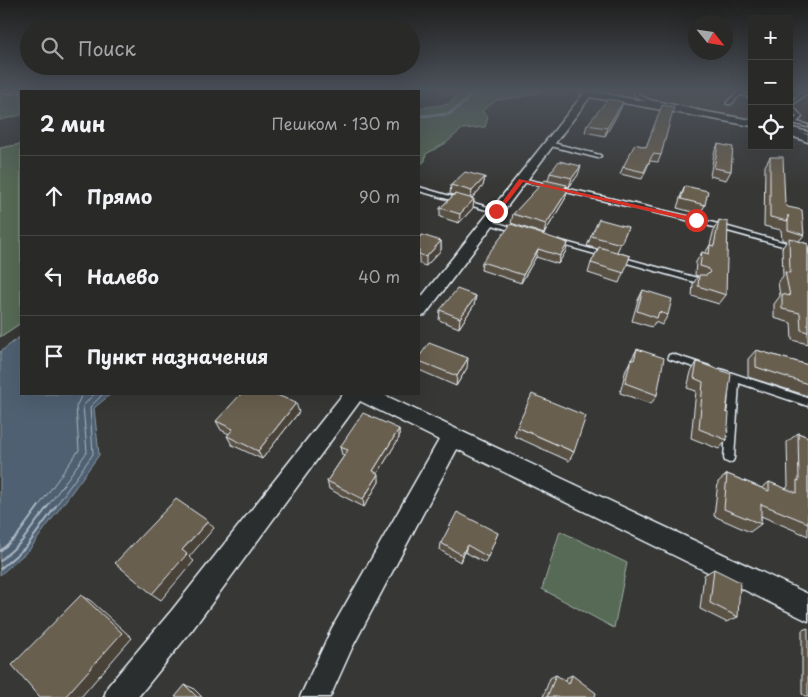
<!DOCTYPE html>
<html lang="ru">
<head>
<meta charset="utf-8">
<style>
  body { margin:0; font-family:"Playpen Sans",sans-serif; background:#353534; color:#f1f3f6 }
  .controls { position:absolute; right:15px; top:15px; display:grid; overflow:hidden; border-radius:0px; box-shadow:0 5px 20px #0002 }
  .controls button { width:45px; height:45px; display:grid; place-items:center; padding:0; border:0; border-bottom:1px solid #454545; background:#292928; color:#f1f3f6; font:25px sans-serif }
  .compass { position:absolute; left:688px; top:15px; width:45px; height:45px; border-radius:50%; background:#292928; box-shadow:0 5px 20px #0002; rotate:120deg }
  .stop { position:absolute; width:15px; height:15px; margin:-11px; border:4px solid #d93025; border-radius:50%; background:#fff }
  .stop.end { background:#d93025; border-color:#fff; box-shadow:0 1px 5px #0008 }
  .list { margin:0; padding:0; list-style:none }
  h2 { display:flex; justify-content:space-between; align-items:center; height:65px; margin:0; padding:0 20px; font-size:21px }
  h2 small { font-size:16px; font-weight:400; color:#a5a6a8 }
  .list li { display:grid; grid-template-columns:32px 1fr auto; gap:15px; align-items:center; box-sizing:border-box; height:80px; padding:0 20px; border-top:1px solid #454545 }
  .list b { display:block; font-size:19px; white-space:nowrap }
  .list em { font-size:16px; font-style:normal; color:#a5a6a8 }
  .icon { flex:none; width:28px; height:28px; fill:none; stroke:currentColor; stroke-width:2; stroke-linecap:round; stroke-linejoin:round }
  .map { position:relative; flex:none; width:808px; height:697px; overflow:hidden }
  .search { position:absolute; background:#292928; box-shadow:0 5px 20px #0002; left:20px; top:20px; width:400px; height:55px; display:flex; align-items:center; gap:12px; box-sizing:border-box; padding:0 18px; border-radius:28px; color:#a5a6a8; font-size:19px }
  .panel { position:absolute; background:#292928; box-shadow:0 5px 20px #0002; left:20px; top:90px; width:400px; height:305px; border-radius:0px }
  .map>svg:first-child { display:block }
  .built { fill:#46433d }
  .green { fill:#566a55; stroke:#9faea6 }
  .water { fill:#4f6172; stroke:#8c9ba8 }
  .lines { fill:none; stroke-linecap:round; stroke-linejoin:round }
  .shore-far1 { stroke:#abb7c2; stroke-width:1 }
  .shore { stroke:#abb7c2; stroke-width:2 }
  .stream { stroke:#8c9ba8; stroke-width:3 }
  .lane-casing { stroke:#e8f1f8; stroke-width:3 }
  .street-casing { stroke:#e8f1f8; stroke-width:3 }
  .lane { fill:#2a2d2e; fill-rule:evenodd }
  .street { fill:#2a2d2e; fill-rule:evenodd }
  .wall { fill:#5a5145; stroke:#e8f1f8 }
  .shaded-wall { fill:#4a4238; stroke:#e8f1f8 }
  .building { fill:#695e50; stroke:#e8f1f8 }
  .route { fill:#d93025 }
</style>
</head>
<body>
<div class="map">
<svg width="808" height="697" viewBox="0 0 808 697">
  <rect width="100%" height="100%" fill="#373735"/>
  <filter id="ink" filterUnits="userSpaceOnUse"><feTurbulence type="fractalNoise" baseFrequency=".02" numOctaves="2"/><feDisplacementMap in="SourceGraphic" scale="10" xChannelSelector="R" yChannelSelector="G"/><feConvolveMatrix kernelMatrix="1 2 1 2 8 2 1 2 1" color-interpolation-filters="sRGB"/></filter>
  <g filter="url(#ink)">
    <g class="built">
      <path d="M584,90H752V123L616,97Z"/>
      <path d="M789,90H808V137L789,129Z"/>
    </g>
    <g class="green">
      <path d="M111,90H295L299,91H105Z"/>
      <path d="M463,90H545L526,96L497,100L482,111L488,118L485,127L462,129L446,143L426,154L425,161L419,165V108L449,104Z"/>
      <path d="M21,92V115L0,120V97Z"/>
      <path d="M21,144V323L0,337V148Z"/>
      <path d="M560,531L627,563L614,628L542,589Z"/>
    </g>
    <path class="water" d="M21,336V394H111L94,408L99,455L30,549L0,575V352Z"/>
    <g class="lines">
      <g class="shore-far1">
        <path d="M38,507L79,450L76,407L82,394"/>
        <path d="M47,507L87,452L83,406L94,394"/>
        <path d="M55,507L93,454L90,407L103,394"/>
      </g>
      <g class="shore">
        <path d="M0,551L17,536L39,506"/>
        <path d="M0,561L22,541L48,506"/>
        <path d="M0,569L27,546L56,506"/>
      </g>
      <path class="stream" d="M419,116L449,114L465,102L474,90"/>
      <g class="lane-casing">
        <g id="lane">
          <path d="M19,90L20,91L18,92L0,93V91Z"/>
          <path d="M576,90H581L590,94L587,95Z"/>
          <path d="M634,90H638V94L650,100L698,110L696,111L647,102L635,96Z"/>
          <path d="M740,90H744L742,93L752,95V97L740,95L731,104H727V102Z"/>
          <path d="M806,90H808V92L792,105L802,117L797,122L808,125V127L792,123V121L797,117L789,107V103Z"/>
          <path d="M789,127L808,132V134L789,130Z"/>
          <path d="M549,142L600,155L601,156L598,158L547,145V143Z"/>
          <path d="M521,178L696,218L808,249V253L695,222L519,181L518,180Z"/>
          <path d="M419,187L498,210L499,211L494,212L419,191Z"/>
          <path d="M488,220L521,230L522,231L519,233L486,223V221Z"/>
          <path d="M558,240L701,279L702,281L698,283L556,243L555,242Z"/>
          <path d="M672,354L709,366L711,368L709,370L706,371L669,359L668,357L669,355Z"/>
          <path d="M720,369L808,398V406L739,383L734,458L733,461L729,463L725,461L724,458L730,380L717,375L715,373L717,371Z"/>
        </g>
      </g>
      <g class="street-casing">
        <g id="street">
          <path d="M588,91L752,120V126L590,97L425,315L419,316V300L585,92Z"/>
          <path d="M789,128L808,135V142L789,135Z"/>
          <path d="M343,394H382L808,594V621L457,449L352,648L330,697H300L332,628L439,440L360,401L192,630L138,697H104L108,686L172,610Z"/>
        </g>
      </g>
      <use href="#lane" class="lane"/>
      <use href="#street" class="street"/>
    </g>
    <g class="wall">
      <path d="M621,108L605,136L585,132L587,125Z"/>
      <path d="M718,144L731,171L726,180L710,176L714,153Z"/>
      <path d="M646,147L661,155L658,162L650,161L642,179L620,174L623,167Z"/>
      <path d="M770,157L785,204L804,235L799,241L808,244V344L792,340L791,323L774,318V304L780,296L778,282L783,276L782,248L787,241L782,240L781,230L764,226L765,166Z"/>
      <path d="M550,173L578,175L569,187L566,186L565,199L544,234L511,223L513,214L548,180Z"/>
      <path d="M485,177L483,186L472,198L473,208L459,223L440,217V208L454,195L450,194L451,185Z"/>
      <path d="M685,186L705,205L700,214L677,208L681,195Z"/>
      <path d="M719,220L726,295L719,304L692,296L693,284L698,276L695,275L696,262L702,252L705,253L710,245L714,229Z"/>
      <path d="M628,227L617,252L630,256L619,283L588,273L591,263L598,249L587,246L591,236Z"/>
      <path d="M419,238L441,241V250L426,266L419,264Z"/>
      <path d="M568,243L566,251L558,264L536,257L521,283L481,270L482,262Z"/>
      <path d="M643,290L668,315L662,325L655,322L652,327L632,321L638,300Z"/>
      <path d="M476,296L474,305L459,328L439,320L440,310Z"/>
      <path d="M637,349L657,395L651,404L620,393L626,369Z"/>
      <path d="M756,350L808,365V396L748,377V359Z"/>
      <path d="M419,357L467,368L456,386L419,370Z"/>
      <path d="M697,362L727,440L719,449L691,438L696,391L687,388L691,372Z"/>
      <path d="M299,412L262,459L232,445L227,436L229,434L221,430L216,421Z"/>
      <path d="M517,427L574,452L569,461L514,436Z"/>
      <path d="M399,429V438L378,473L379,482L364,507L329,489L327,481L344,456L342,455L340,447Z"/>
      <path d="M798,433L808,437V536L761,516V524L750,532L714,516L718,482L727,474L762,488L769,482L786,489L788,486L787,442Z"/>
      <path d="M498,533L485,563L465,552L460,562L440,550L441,543Z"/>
      <path d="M714,569L738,617L726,622L700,609L704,575Z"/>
      <path d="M808,628V697H807L802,694V630Z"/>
      <path d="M556,675L565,681L566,678L572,675L595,697H543L550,678Z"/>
    </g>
    <g class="shaded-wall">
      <path d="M623,102L621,108L605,136L607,128Z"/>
      <path d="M581,166L578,175L569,187L572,178Z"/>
      <path d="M485,177L483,186L470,200L472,191Z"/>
      <path d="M568,190L565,199L544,234L546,224Z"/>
      <path d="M474,199L473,208L459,223L460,214Z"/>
      <path d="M441,241V250L426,266V257Z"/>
      <path d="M568,243L566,251L558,264L560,256Z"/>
      <path d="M538,249L536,257L521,283L523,275Z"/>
      <path d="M476,296L474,305L459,328L460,318Z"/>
      <path d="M468,358L467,368L456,386L457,376Z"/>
      <path d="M296,403L299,412L262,459L258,451Z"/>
      <path d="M399,429V438L374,480L373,471Z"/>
      <path d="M379,474V482L364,507L363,499Z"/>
      <path d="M208,521L214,528L189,557L194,561L161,600L152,594L182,550Z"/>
      <path d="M467,545L465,552L460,562L462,555Z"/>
      <path d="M81,595L91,601L132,638L81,697H65Z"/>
      <path d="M185,685L193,688L202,697H197Z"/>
    </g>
    <g class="building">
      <path d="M608,99L623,102L607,128L587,125Z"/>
      <path d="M662,105L674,107L661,155L653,154L644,172L623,167L635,144L646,147Z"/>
      <path d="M718,144L733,147L731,171L714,168Z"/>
      <path d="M770,157H783L785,204L788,207L802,210L804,235L788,230V215V221L770,217Z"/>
      <path d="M559,161L581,166L572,178L550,173Z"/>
      <path d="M465,172L485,177L472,191L451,185Z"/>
      <path d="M545,180L567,185L564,189L568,190L546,224L513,214Z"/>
      <path d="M685,186L708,191L705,205L681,199Z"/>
      <path d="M455,194L474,199L460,214L440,208Z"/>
      <path d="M599,219L628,227L621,244L591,236Z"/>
      <path d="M719,220L728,222L726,295L698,286L699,275H707L710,272L707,268L700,266L702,252L709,254L710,245L714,246Z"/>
      <path d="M511,224L568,243L560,256L538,249L523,275L482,262Z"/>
      <path d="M422,235L441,241L426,257L419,254V238Z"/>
      <path d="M789,238L808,244V332L801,330L800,313L782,309V294L790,296L785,272L790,273Z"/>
      <path d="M599,247L630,256L624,273L591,263Z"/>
      <path d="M457,289L476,296L460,318L440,310Z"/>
      <path d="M643,290L672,299L668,315L659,312L657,318L637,311Z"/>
      <path d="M429,343L468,358L457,376L419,361V357Z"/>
      <path d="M637,349L664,358L657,395L625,383L631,359L634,360Z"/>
      <path d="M756,350L808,365V384L756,367Z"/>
      <path d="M697,362L731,374L726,412L729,413L727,440L699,429L703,382L694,378Z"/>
      <path d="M241,394H275L296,403L258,451L227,436L233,429L216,421Z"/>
      <path d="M532,394L586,416L574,452L517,427Z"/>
      <path d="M363,413L399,429L373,471L379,474L363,499L327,481L348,450L340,447Z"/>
      <path d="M798,433L808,437V523L761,504V524L724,509L727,474L769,491V482L797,493V480L799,481Z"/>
      <path d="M176,499L208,521L182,550L187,554L152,594L115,563Z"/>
      <path d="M457,512L498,533L488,557L467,545L462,555L441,543Z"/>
      <path d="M714,569L740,582L738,617L710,603Z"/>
      <path d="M81,595L122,633L65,697H40L12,665Z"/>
      <path d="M556,675L569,684L572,675L596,693L595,697H547Z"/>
      <path d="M185,685L197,697H175Z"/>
    </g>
  </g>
  <linearGradient id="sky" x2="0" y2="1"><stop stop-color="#1e1e1d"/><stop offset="0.48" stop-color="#4d535c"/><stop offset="1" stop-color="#4d535c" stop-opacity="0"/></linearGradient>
  <rect width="808" height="187" fill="url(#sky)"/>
  <path class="route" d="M519,179L696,218L699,220L696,222L523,182L499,213H494Z"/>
</svg>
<div class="controls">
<button>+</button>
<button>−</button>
<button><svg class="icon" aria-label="locate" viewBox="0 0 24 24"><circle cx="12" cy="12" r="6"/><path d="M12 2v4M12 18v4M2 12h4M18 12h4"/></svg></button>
</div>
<svg class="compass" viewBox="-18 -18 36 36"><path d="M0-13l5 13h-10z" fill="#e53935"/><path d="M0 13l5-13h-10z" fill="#a5a6a8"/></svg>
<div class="stop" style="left:696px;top:220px"></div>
<div class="stop end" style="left:496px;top:211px"></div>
<div class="search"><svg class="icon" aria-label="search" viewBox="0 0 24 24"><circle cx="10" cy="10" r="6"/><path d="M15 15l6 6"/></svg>Поиск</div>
<section class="panel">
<h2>2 мин<small>Пешком · 130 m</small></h2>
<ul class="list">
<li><svg class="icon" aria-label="ahead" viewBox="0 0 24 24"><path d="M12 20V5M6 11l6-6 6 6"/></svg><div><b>Прямо</b></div><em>90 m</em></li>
<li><svg class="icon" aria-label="left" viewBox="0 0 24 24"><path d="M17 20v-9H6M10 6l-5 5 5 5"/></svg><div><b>Налево</b></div><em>40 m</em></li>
<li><svg class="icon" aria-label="arrive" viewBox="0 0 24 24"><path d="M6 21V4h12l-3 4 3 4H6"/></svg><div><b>Пункт назначения</b></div></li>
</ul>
</section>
</div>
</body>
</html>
